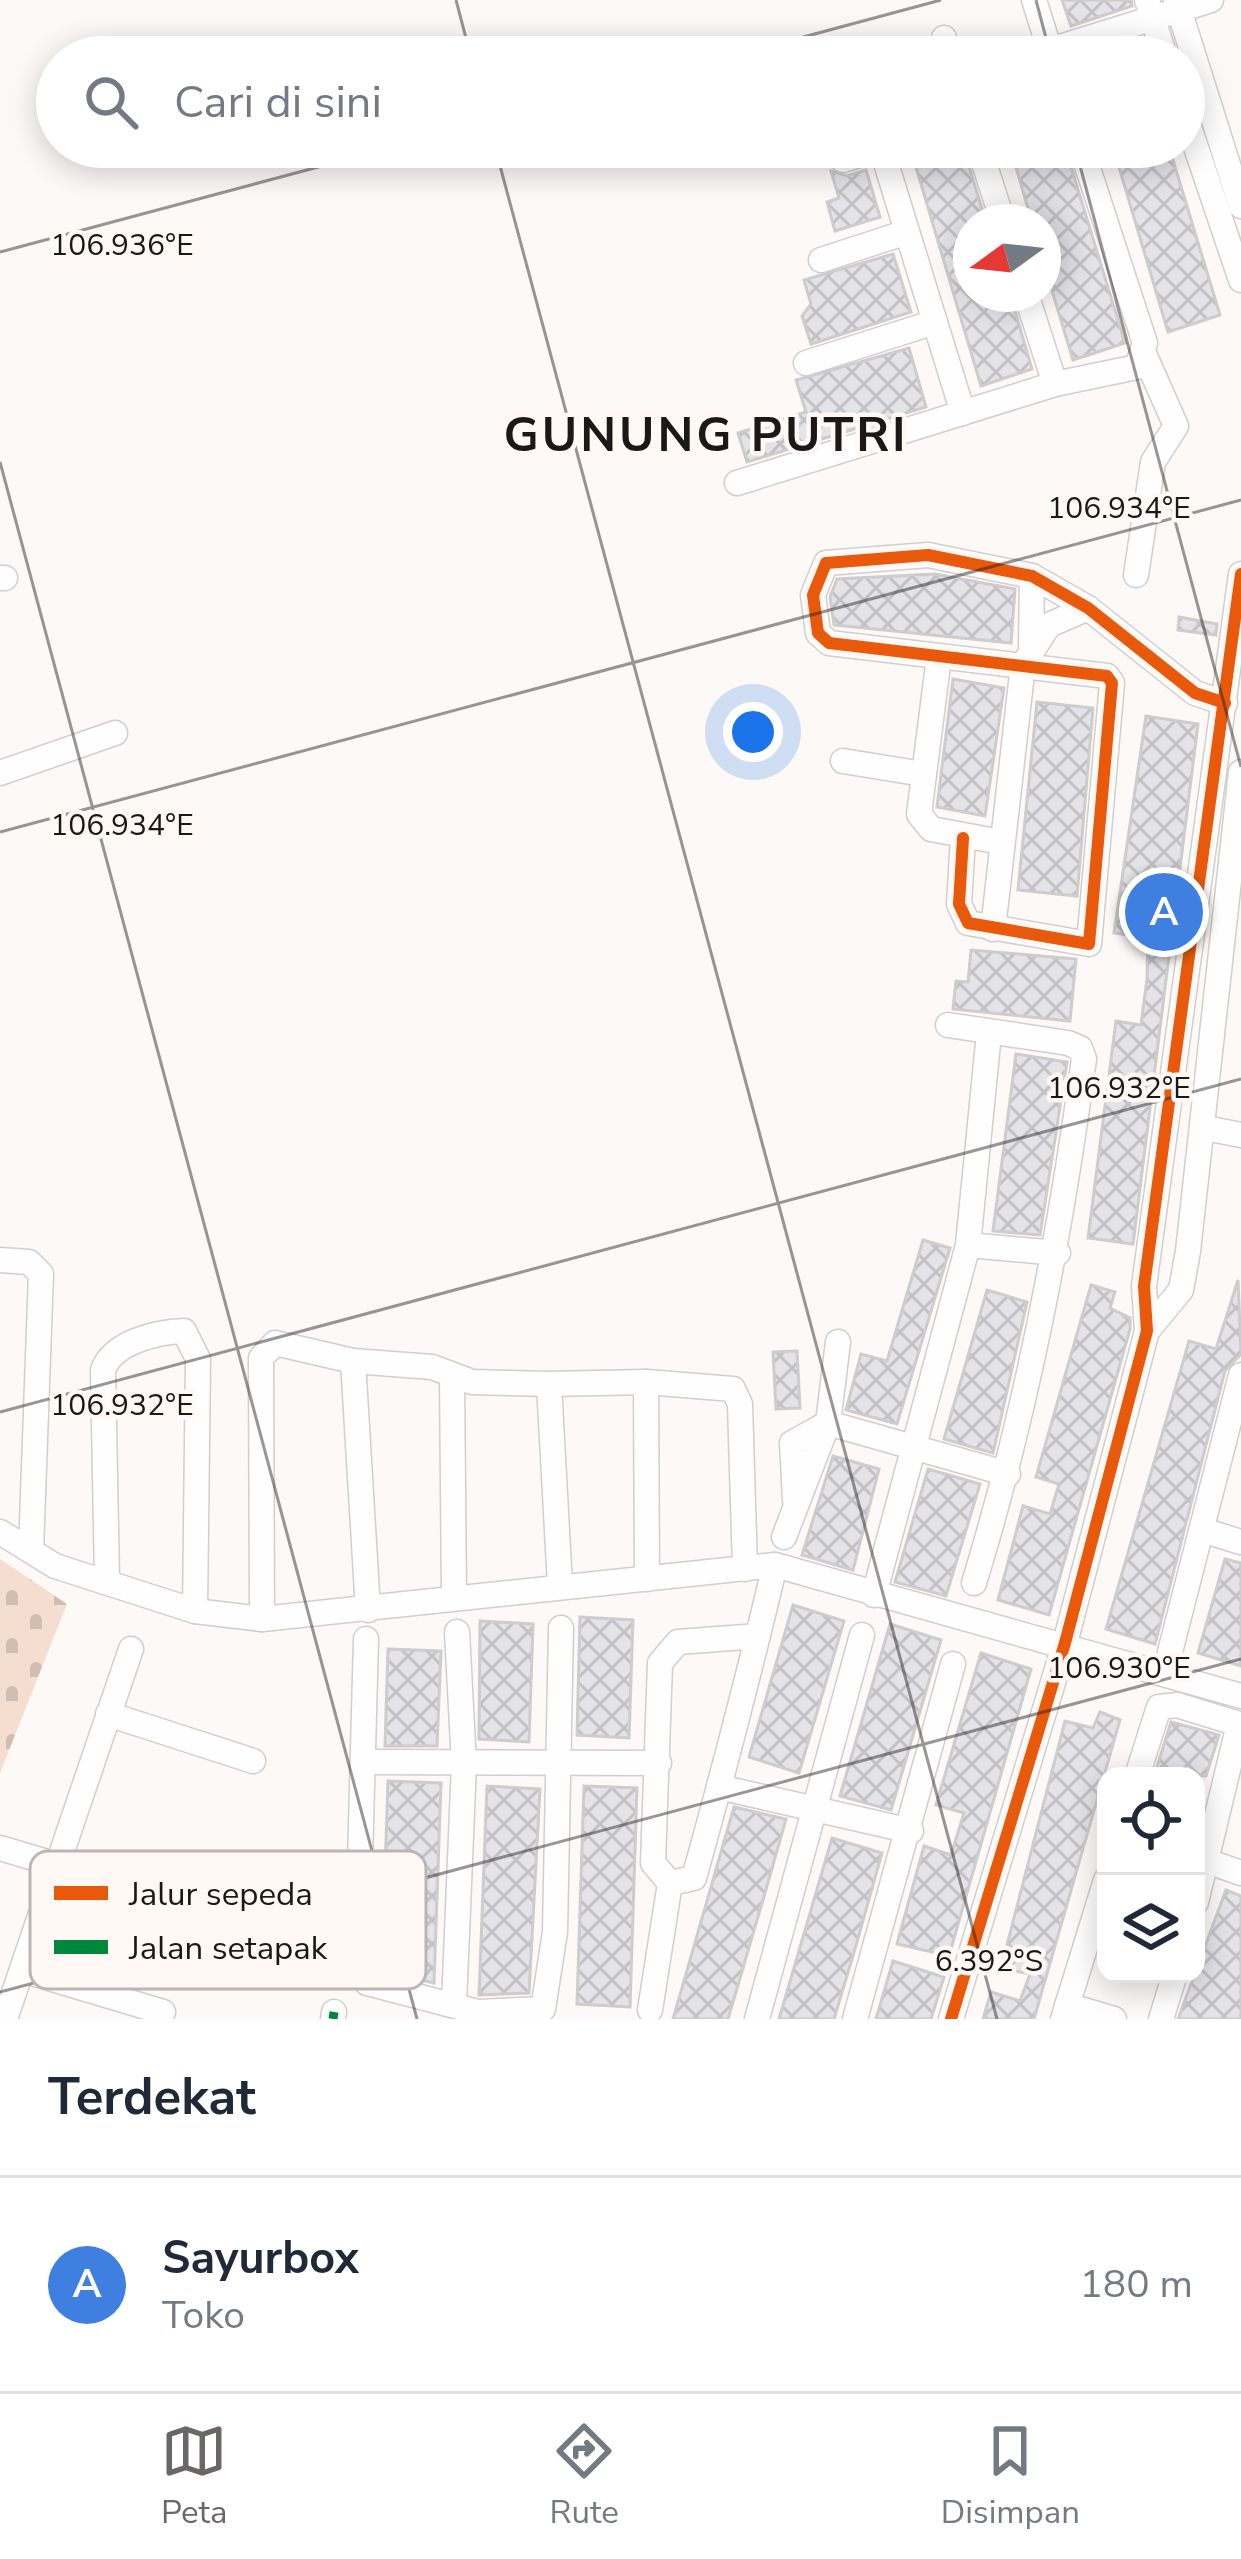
<!DOCTYPE html>
<html lang="id">
<head>
<meta charset="utf-8">
<style>
  body { margin:0; font-family:"Nunito Sans",sans-serif; background:#f6f6f7; color:#1f2937 }
  .controls { position:absolute; right:36px; bottom:36px; display:grid; overflow:hidden; border-radius:24px; box-shadow:0 6px 30px #0003 }
  .controls button { width:108px; height:108px; display:grid; place-items:center; padding:0; border:0; border-bottom:3px solid #e0e1e3; background:#fff; color:#1f2937; font:60px sans-serif }
  .compass { position:absolute; left:953px; top:204px; width:108px; height:108px; border-radius:50%; background:#fff; box-shadow:0 6px 30px #0003; rotate:255deg }
  .you { position:absolute; left:753px; top:732px; width:42px; height:42px; margin:-30px; border:9px solid #fff; border-radius:50%; background:#1a73e8; box-shadow:0 0 0 18px #1a73e833 }
  .badge { display:grid; place-items:center; width:78px; height:78px; border-radius:50%; background:#6a6766; color:#fff; font-size:39px; font-weight:700 }
  .pin { position:absolute; translate:-50% -50%; border:6px solid #fff; box-shadow:0 3px 12px #0006 }
  .list { margin:0; padding:0; list-style:none }
  h2 { display:flex; justify-content:space-between; align-items:center; height:156px; margin:0; padding:0 48px; font-size:51px }
  h2 small { font-size:39px; font-weight:400; color:#747a83 }
  .list li { display:grid; grid-template-columns:78px 1fr auto; gap:36px; align-items:center; box-sizing:border-box; height:216px; padding:0 48px; border-top:3px solid #e0e1e3 }
  .list b { display:block; font-size:45px; white-space:nowrap }
  .list p { margin:0; font-size:39px; white-space:nowrap; color:#747a83 }
  .list em { font-size:39px; font-style:normal; color:#747a83 }
  .icon { flex:none; width:66px; height:66px; fill:none; stroke:currentColor; stroke-width:2; stroke-linecap:round; stroke-linejoin:round }
  .map { position:relative; flex:none; width:1241px; height:2019px; overflow:hidden }
  .search { position:absolute; background:#fff; box-shadow:0 6px 30px #0003; left:36px; right:36px; top:36px; height:132px; display:flex; align-items:center; gap:30px; box-sizing:border-box; padding:0 42px; border-radius:66px; color:#747a83; font-size:45px }
  .sheet { height:372px; background:#fff }
  nav { display:flex; justify-content:space-around; align-items:center; box-sizing:border-box; height:168px; border-top:3px solid #e0e1e3; background:#fff; font-size:33px; color:#747a83 }
  nav a { display:grid; justify-items:center; gap:6px }
  nav .on { color:#6a6766 }
  .map>svg:first-child { display:block }
  .cemetery { fill:url(#cemetery-stones) }
  .building { fill:url(#building-cross-hatch); stroke:#cecccc; stroke-width:3 }
  .lines { fill:none; stroke-linecap:round; stroke-linejoin:round }
  .minor-casing { stroke:#d1cecc; stroke-width:27 }
  .minor { stroke:#fffefe; stroke-width:24 }
  .quiet { stroke:#00873e; stroke-width:9; stroke-dasharray:18 9; stroke-linecap:butt }
  .cycleway-casing { stroke:#fff8f5; stroke-width:20 }
  .cycleway { stroke:#e8590c; stroke-width:12 }
  .ticks { fill:none; stroke:#1b1918; stroke-width:3; stroke-opacity:0.45 }
  .labels { text-anchor:middle; stroke-width:9; stroke-linejoin:round; paint-order:stroke }
  .district-label { font-size:48px; font-weight:bold; letter-spacing:3px; fill:#1b1918; stroke:#fff8f5 }
  .key { fill:#fff8f5; stroke:#bbb5b3; stroke-width:3 }
  .key-label { font-size:33px; fill:#1b1918 }
  .ticks-label { font-size:30px; text-anchor:middle; fill:#1b1918; stroke:#fff8f5; stroke-width:9; stroke-linejoin:round; paint-order:stroke }
</style>
</head>
<body>
<div class="map">
<svg width="1241" height="2019" viewBox="0 0 1241 2019">
  <defs>
    <pattern id="cemetery-stones" width="16" height="16" patternUnits="userSpaceOnUse" patternTransform="scale(3)"><rect width="16" height="16" fill="#f5ddcf"/><path d="M2 7V4a2 2 0 0 1 4 0v3zM10 15v-3a2 2 0 0 1 4 0v3z" fill="#d1bdb1"/></pattern>
    <pattern id="building-cross-hatch" width="8" height="8" patternUnits="userSpaceOnUse" patternTransform="scale(3)"><rect width="8" height="8" fill="#e3e3e8"/><path d="M0 0l8 8M0 8l8-8" fill="none" stroke="#c2c2c6"/></pattern>
  </defs>
  <rect width="100%" height="100%" fill="#fdf9f7"/>
  <path class="cemetery" d="M0,1559L67,1604L0,1773Z"/>
  <g class="building">
    <path d="M1062,0H1131L1132,6L1071,26Z"/>
    <path d="M910,147H963L986,222H971V294H1010L1032,369L981,386Z"/>
    <path d="M1010,147H1065L1125,343L1073,360L1043,261V222H1032Z"/>
    <path d="M1113,147H1169L1220,315L1168,332Z"/>
    <path d="M866,170L880,217L835,231L827,202L839,198L831,171L847,176Z"/>
    <path d="M893,254L911,312L811,344L802,316L811,304L804,280Z"/>
    <path d="M909,348L926,407L747,462L738,433L806,412L796,380Z"/>
    <path d="M935,574L1015,589L1011,643L834,625L830,597L837,579Z"/>
    <path d="M1179,617L1217,624L1216,635L1178,630Z"/>
    <path d="M953,679L1004,688L985,816L937,807Z"/>
    <path d="M1037,702L1093,708L1077,896L1018,890Z"/>
    <path d="M1146,716L1198,724L1133,1244L1088,1238L1116,1021L1141,1025L1147,979L1148,938L1114,933Z"/>
    <path d="M971,950L1076,959L1070,1021L953,1009L956,981L968,982Z"/>
    <path d="M1016,1054L1067,1062L1040,1235L993,1231Z"/>
    <path d="M923,1240L950,1248L897,1424L846,1410L861,1354L887,1361Z"/>
    <path d="M1238,1280L1241,1354L1225,1371L1155,1644L1106,1629L1189,1341L1216,1349Z"/>
    <path d="M1091,1285L1115,1292L1110,1308L1130,1318V1329L1049,1615L998,1600L1023,1506L1050,1514L1059,1484L1036,1477Z"/>
    <path d="M987,1290L1027,1302L993,1453L944,1439Z"/>
    <path d="M797,1351L800,1408L776,1409L773,1352Z"/>
    <path d="M833,1456L879,1469L853,1570L802,1555Z"/>
    <path d="M928,1469L980,1484L946,1596L895,1582Z"/>
    <path d="M1225,1559L1241,1563V1666L1198,1653Z"/>
    <path d="M793,1605L844,1621L799,1773L749,1757Z"/>
    <path d="M580,1617L633,1620L629,1738L577,1735Z"/>
    <path d="M480,1621L533,1624L529,1742L479,1739Z"/>
    <path d="M890,1624L941,1640L891,1810L840,1796Z"/>
    <path d="M388,1649L441,1651L437,1746H385Z"/>
    <path d="M981,1653L1031,1669L949,1956L897,1944L924,1846L951,1855L964,1813L936,1805Z"/>
    <path d="M1100,1712L1120,1720L1034,2019H983L991,1992L1020,2001L1030,1974L1001,1968L1065,1721L1093,1728Z"/>
    <path d="M1171,1722L1219,1735L1206,1776H1154Z"/>
    <path d="M388,1781L441,1783L434,1983L410,1977V1961L382,1959Z"/>
    <path d="M487,1786L540,1789L529,1993L479,1995Z"/>
    <path d="M584,1786L637,1788L630,2007L577,2004Z"/>
    <path d="M734,1807L786,1819L765,1893L728,2019H673Z"/>
    <path d="M832,1838L882,1853L855,1949L834,2019H779Z"/>
    <path d="M1226,1890L1241,1896V2019H1178Z"/>
    <path d="M893,1961L944,1977L931,2019H876Z"/>
  </g>
  <g class="lines">
    <g class="minor-casing">
      <g id="minor">
        <path d="M1034,0L1052,57"/>
        <path d="M1147,0L1165,57"/>
        <path d="M1176,0L1241,206"/>
        <path d="M944,38L950,57"/>
        <path d="M1028,57L1211,0"/>
        <path d="M1184,112L1241,280"/>
        <path d="M881,147L963,413"/>
        <path d="M979,147L1003,222"/>
        <path d="M843,160L882,148"/>
        <path d="M821,260L907,232"/>
        <path d="M1026,294L1055,384"/>
        <path d="M806,363L935,322"/>
        <path d="M737,483L1055,384L1137,367L1145,343L1081,147"/>
        <path d="M1136,575L1153,462L1176,426L1145,356"/>
        <path d="M0,578H5"/>
        <path d="M1031,645L1032,576"/>
        <path d="M939,657L919,814L931,829L1001,842"/>
        <path d="M843,761L923,774"/>
        <path d="M0,773L115,733"/>
        <path d="M963,838L959,904L968,923L1089,944L1112,683L1107,676L829,643L818,633L813,595L826,563L928,555L1032,576L1088,608L1195,693L1225,703"/>
        <path d="M993,929L1023,665L1049,625L1088,608"/>
        <path d="M948,1025L1068,1043L1080,1048L1084,1059C1060,1237 1027,1410 974,1583"/>
        <path d="M1205,1128L1241,1135"/>
        <path d="M968,1245L1058,1253"/>
        <path d="M0,1260L29,1262L41,1274L31,1550"/>
        <path d="M1147,1331L1181,1290L1188,1251L1241,772"/>
        <path d="M838,1342L828,1423L1008,1474"/>
        <path d="M353,1361L368,1610"/>
        <path d="M452,1375L454,1598"/>
        <path d="M646,1382L647,1579"/>
        <path d="M549,1384L646,1382L733,1389L740,1404L745,1569"/>
        <path d="M795,1500L792,1443L828,1423"/>
        <path d="M1202,1530L1241,1542"/>
        <path d="M0,1532L55,1566L195,1611L262,1619L775,1565"/>
        <path d="M784,1537L828,1423"/>
        <path d="M107,1580L103,1370C113,1342 157,1332 184,1331L198,1359L195,1611"/>
        <path d="M874,1595L968,1245L989,1033"/>
        <path d="M262,1619L261,1358L275,1343L353,1361L432,1367L472,1382L549,1384L560,1586"/>
        <path d="M758,1636L678,1642L660,1663L653,1863L670,1883L694,1878C723,1774 750,1670 775,1565L1241,1696"/>
        <path d="M366,1639L357,1971L367,1983L478,2012L543,2009L555,1932L561,1628"/>
        <path d="M1170,1652L1241,1375"/>
        <path d="M108,1714L253,1761"/>
        <path d="M363,1762L659,1763"/>
        <path d="M1137,1776L1159,1707L1177,1705L1239,1724L1196,1902"/>
        <path d="M719,1787L911,1831"/>
        <path d="M0,1848L171,1899"/>
        <path d="M1198,1858L1241,1873"/>
        <path d="M22,1970L163,2012"/>
        <path d="M454,2004L464,1764L457,1632"/>
        <path d="M1067,2005L1114,2019"/>
        <path d="M650,2010L670,1883"/>
        <path d="M5,2019L131,1649"/>
        <path d="M333,2019L334,2012"/>
        <path d="M757,2019L862,1635"/>
        <path d="M855,2019L953,1664"/>
        <path d="M951,2019L1065,1643L1147,1331L1144,1286L1241,574"/>
        <path d="M1063,2019L1106,1880"/>
        <path d="M1161,2019L1175,1974"/>
      </g>
    </g>
    <use href="#minor" class="minor"/>
    <path class="quiet" d="M333,2019L334,2012"/>
    <g class="cycleway-casing">
      <g id="cycleway">
        <path d="M963,838L959,904L968,923L1089,944L1112,683L1107,676L829,643L818,633L813,595L826,563L928,555L1032,576L1088,608L1195,693L1225,703"/>
        <path d="M951,2019L1065,1643L1147,1331L1144,1286L1241,574"/>
      </g>
    </g>
    <use href="#cycleway" class="cycleway"/>
  </g>
  <path class="ticks" d="M456,0L471,57M1036,0L1051,57M729,57L941,0M495,147L997,2019M1075,147L1241,767M0,252L393,147M0,462L417,2019M0,832L1241,500M0,1412L1241,1079M0,1992L1241,1659"/>
  <g class="labels">
    <g class="district-label">
      <text x="706" y="451">GUNUNG PUTRI</text>
    </g>
  </g>
  <rect x="30" y="1851" width="396" height="138" rx="18" class="key"/>
  <rect x="54" y="1886" width="54" height="14" fill="#e8590c"/>
  <rect x="54" y="1940" width="54" height="14" fill="#00873e"/>
  <g class="key-label">
    <text x="129" y="1905">Jalur sepeda</text>
    <text x="129" y="1959">Jalan setapak</text>
  </g>
  <g class="ticks-label">
    <text x="122" y="255">106.936°E</text>
    <text x="1119" y="518">106.934°E</text>
    <text x="122" y="835">106.934°E</text>
    <text x="1119" y="1098">106.932°E</text>
    <text x="122" y="1415">106.932°E</text>
    <text x="1119" y="1678">106.930°E</text>
    <text x="989" y="1971">6.392°S</text>
  </g>
</svg>
<div class="controls">
<button><svg class="icon" aria-label="locate" viewBox="0 0 24 24"><circle cx="12" cy="12" r="6"/><path d="M12 2v4M12 18v4M2 12h4M18 12h4"/></svg></button>
<button><svg class="icon" aria-label="layers" viewBox="0 0 24 24"><path d="M12 4l9 5-9 5-9-5zM3 14l9 5 9-5"/></svg></button>
</div>
<svg class="compass" viewBox="-18 -18 36 36"><path d="M0-13l5 13h-10z" fill="#e53935"/><path d="M0 13l5-13h-10z" fill="#747a83"/></svg>
<div class="you"></div>
<div class="pin badge" style="left:1164px;top:912px;background:#3f7fe0">A</div>
<div class="search"><svg class="icon" aria-label="search" viewBox="0 0 24 24"><circle cx="10" cy="10" r="6"/><path d="M15 15l6 6"/></svg>Cari di sini</div>
</div>
<section class="sheet">
<h2>Terdekat<small></small></h2>
<ul class="list">
<li><span class="badge" style="background:#3f7fe0">A</span><div><b>Sayurbox</b><p>Toko</p></div><em>180 m</em></li>
</ul>
</section>
<nav>
<a class="on"><svg class="icon" aria-label="map" viewBox="0 0 24 24"><path d="M3 6l6-2 6 2 6-2v14l-6 2-6-2-6 2zM9 4v14M15 6v14"/></svg>Peta</a>
<a><svg class="icon" aria-label="directions" viewBox="0 0 24 24"><path d="M12 3l9 9-9 9-9-9zM9 14v-3h6M13 9l2 2-2 2"/></svg>Rute</a>
<a><svg class="icon" aria-label="saved" viewBox="0 0 24 24"><path d="M7 4h10v16l-5-4-5 4z"/></svg>Disimpan</a>
</nav>
</body>
</html>
